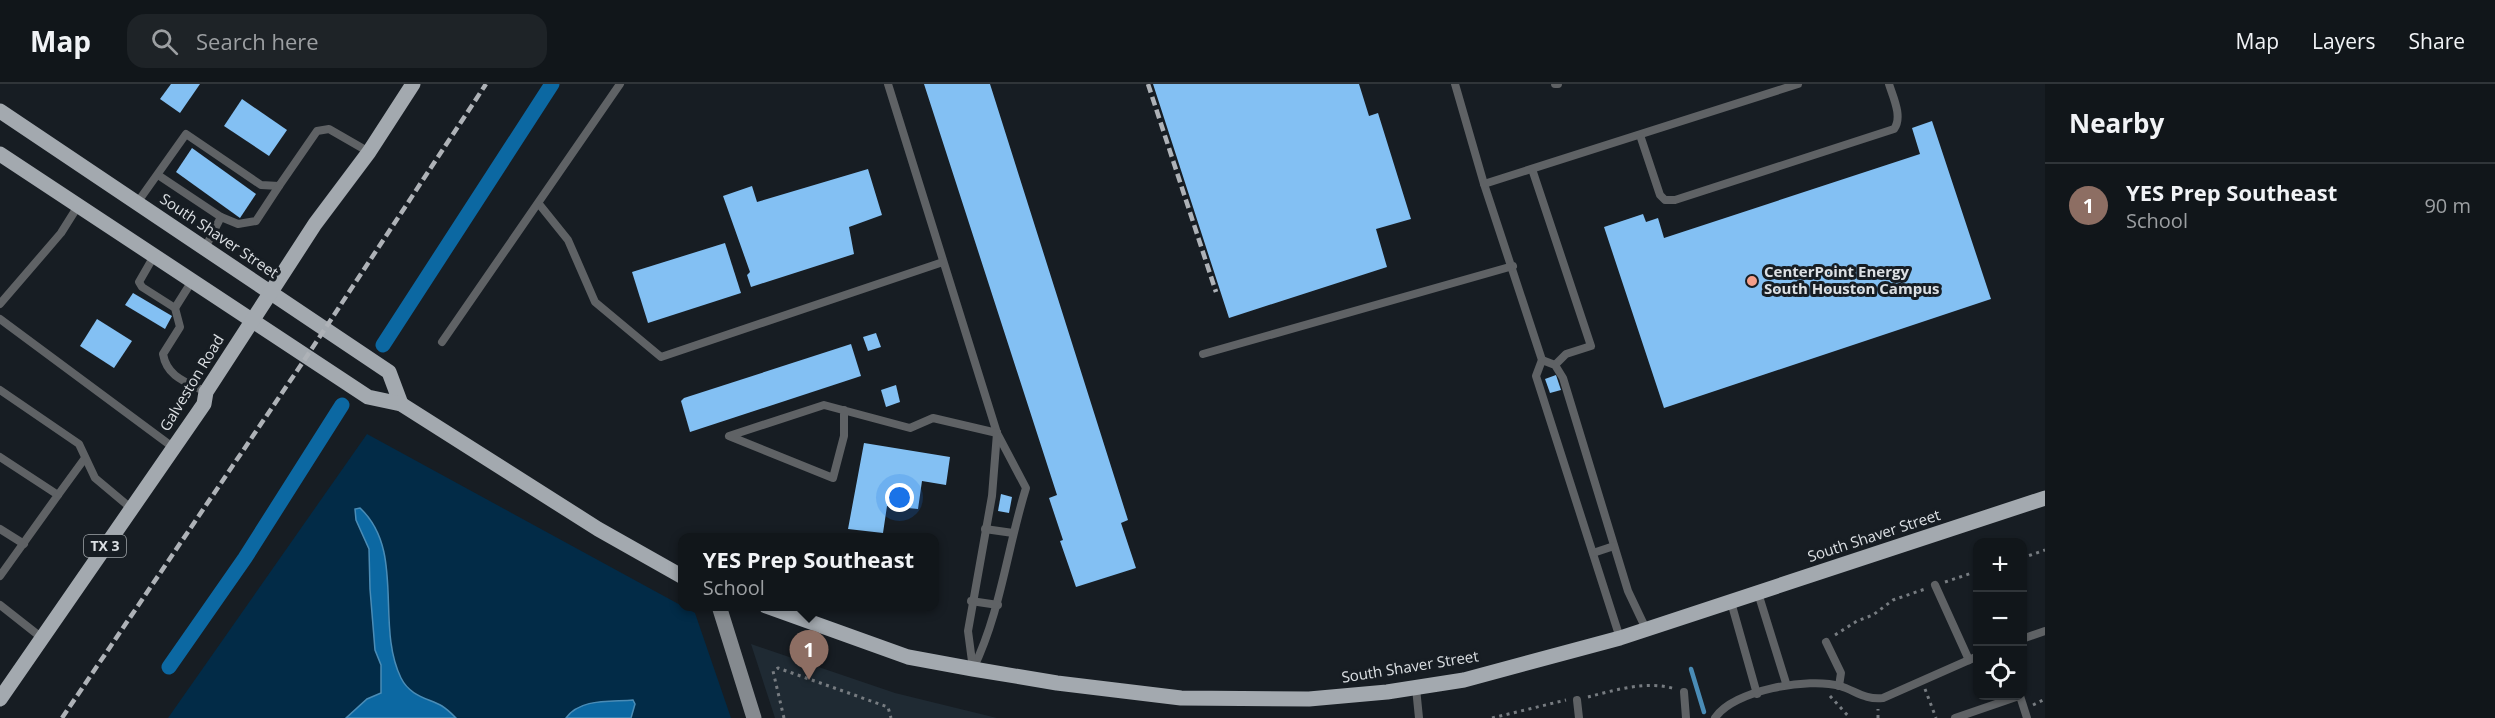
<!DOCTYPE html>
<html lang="en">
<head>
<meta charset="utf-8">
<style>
  body { margin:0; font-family:"Open Sans",sans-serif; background:#1e2327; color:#f1f3f6 }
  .controls { position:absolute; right:18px; bottom:18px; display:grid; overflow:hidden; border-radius:12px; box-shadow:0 2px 4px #0004 }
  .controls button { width:54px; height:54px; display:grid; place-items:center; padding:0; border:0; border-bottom:2px solid #303539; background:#11161a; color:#f1f3f6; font:30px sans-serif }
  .you { position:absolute; left:900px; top:414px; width:21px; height:21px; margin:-15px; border:4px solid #fff; border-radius:50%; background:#1a73e8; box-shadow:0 0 0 9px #1a73e833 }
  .badge { display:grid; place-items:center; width:39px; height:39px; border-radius:50%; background:#1a73e8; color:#fff; font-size:20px; font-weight:700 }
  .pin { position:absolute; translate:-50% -50px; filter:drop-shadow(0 2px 3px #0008) }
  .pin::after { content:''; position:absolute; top:32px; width:21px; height:18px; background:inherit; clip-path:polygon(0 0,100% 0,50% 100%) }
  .popup { position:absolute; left:678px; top:449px; width:261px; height:78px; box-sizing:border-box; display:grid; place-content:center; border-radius:12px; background:#11161a; filter:drop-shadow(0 2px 4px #0005); font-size:20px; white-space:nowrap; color:#9c9fa2 }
  .popup b { font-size:22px; color:#f1f3f6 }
  .popup::after { content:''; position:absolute; left:50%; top:100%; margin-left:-12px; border:12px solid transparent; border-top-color:#11161a }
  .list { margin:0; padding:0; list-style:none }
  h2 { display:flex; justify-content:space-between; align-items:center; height:78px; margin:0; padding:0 24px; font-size:26px }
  h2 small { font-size:20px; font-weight:400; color:#9c9fa2 }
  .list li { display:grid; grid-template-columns:39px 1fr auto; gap:18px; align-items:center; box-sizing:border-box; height:84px; padding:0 24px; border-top:2px solid #303539 }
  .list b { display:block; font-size:22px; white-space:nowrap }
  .list p { margin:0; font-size:20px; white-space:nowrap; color:#9c9fa2 }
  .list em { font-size:20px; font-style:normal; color:#9c9fa2 }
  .icon { flex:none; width:33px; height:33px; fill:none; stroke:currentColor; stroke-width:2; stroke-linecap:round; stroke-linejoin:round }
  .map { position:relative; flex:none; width:2045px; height:634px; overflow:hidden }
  header { display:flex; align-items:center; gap:36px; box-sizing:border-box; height:84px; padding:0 30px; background:#11161a; border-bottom:2px solid #303539 }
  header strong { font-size:28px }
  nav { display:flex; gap:33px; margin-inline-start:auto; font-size:21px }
  .search { width:420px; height:54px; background:#1e2327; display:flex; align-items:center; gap:15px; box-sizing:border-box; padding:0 21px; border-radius:18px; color:#9c9fa2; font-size:22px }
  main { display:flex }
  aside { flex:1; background:#11161a }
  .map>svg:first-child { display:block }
  .built { fill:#1f2a33 }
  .green { fill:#022b47 }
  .water { fill:#0c68a2; stroke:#4a8cb6; stroke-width:1.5 }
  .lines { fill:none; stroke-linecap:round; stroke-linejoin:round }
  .stream { stroke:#4a8cb6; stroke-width:4.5 }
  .canal { stroke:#0c68a2; stroke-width:15 }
  .building { fill:#83c0f3 }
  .path { stroke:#777c81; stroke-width:3; stroke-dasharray:3 4.5; stroke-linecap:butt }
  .service { stroke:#5f6265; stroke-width:8 }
  .secondary { stroke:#858a8f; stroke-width:15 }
  .primary { stroke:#a3a9af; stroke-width:15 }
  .rail { stroke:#aeb2b7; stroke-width:4.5; stroke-dasharray:9 4.5; stroke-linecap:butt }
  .poi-dot { fill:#f49e89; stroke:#171d23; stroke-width:2 }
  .labels { text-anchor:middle; stroke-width:6; stroke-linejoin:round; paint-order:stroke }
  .shield { fill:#171d23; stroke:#a1a6aa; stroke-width:1.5 }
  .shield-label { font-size:14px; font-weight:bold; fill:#dce0e4 }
  .street-label { font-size:15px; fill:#dce0e4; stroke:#171d23 }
  .poi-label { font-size:15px; font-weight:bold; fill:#dce0e4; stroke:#171d23; text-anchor:start }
</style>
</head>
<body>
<header>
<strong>Map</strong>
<div class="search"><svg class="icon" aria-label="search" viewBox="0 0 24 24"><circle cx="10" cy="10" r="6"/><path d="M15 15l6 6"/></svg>Search here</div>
<nav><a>Map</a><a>Layers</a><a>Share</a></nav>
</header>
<main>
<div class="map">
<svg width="2045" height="634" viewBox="0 0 2045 634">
  <rect width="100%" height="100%" fill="#171d23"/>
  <path class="built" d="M751,560L895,609L997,634H775Z"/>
  <path class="green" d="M367,350L695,529L731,634H168Z"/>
  <g class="water">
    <path d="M360,424C406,467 375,541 401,594C410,612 427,614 442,622C447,625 452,630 456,634H346L367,615L381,609V581L375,566L370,505L369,465L356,436L355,425Z"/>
    <path d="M633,616L635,620L631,634H566C580,614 611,618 633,616Z"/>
  </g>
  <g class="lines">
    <path class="stream" d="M1691,585L1704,628"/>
    <g class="canal">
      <path d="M383,261L552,0"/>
      <path d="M169,583L245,474L342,321"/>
    </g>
  </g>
  <g class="building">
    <path d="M171,0H200L180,29L160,15Z"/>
    <path d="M924,0H990L1128,436L1121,439L1136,484L1076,503L1060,457L1063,456L1049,414L1057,411Z"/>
    <path d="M1153,0H1359L1369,32L1378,29L1411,135L1376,145L1387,183L1229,234Z"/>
    <path d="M242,15L287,46L269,72L224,42Z"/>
    <path d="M1932,37L1991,215L1664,324L1604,143L1643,130L1646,138L1658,134L1664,154L1920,70L1912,44Z"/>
    <path d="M192,64L256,110L240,134L176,88Z"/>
    <path d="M868,85L882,131L849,143L854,170L751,203L747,191L750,188L723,112L752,102L757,118Z"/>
    <path d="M725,159L741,209L648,239L632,188Z"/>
    <path d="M133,209L172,232L165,245L125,221Z"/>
    <path d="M97,235L132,257L114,284L80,262Z"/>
    <path d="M876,249L881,263L868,267L863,253Z"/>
    <path d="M851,260L861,292L690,348L681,317L684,314Z"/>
    <path d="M1556,291L1561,306L1550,309L1545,295Z"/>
    <path d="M896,301L900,318L886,323L881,306Z"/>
    <path d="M864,359L950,373L946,401L922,397L918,425L887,422L883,449L848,445Z"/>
    <path d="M1001,410L1012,413L1009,429L998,427Z"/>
  </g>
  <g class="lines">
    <g class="path">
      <path d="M2022,474L2045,466"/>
      <path d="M1945,498L1978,487"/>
      <path d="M1835,551L1857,537L1873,531L1893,516L1925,505"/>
      <path d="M1925,605L1936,634"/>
      <path d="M1830,612L1850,634"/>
      <path d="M1588,613C1615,606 1648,596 1675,605"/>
      <path d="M2033,621L2045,615"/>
      <path d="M784,634L773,587L778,584L888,623L891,634"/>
      <path d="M1492,634L1566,616"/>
      <path d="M1878,634V625"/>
    </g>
    <g class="service">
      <path d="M888,0L997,349L1026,404C1007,465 1001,527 973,585"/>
      <path d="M1455,0L1484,100L1542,276L1536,292L1620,554"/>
      <path d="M1555,0H1558"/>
      <path d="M1640,51L1660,111L1665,116H1675L1894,45C1903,33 1893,13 1889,0"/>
      <path d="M1532,85L1591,262L1566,270L1555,281"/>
      <path d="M158,91L221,133L205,164"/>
      <path d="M1484,100L1798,0"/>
      <path d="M137,119L186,50L261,101L279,102L317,47L329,45L369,68"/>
      <path d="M539,120L568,156L595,218L661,273L943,178"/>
      <path d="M221,133L238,140L256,137L279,102"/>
      <path d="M154,172L139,198L142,203L175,224L180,243L163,270C167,293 186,298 206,308"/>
      <path d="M0,220L61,149L78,122"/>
      <path d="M175,224L192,197"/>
      <path d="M0,235L174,364"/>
      <path d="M442,258L620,0"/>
      <path d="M1203,270L1513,182"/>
      <path d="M1542,276L1555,281L1563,294L1628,507L1646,545"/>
      <path d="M0,306L79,360L95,394L132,425"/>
      <path d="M844,326V352L833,394L729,352L824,321L910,344L933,334L997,349"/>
      <path d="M0,373L58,411L0,492"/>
      <path d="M58,411L85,374"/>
      <path d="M0,445L24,460"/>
      <path d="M985,445L1013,449"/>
      <path d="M1593,469L1614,462"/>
      <path d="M1935,501L1969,576"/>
      <path d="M1758,509L1786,599"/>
      <path d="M971,517L998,521"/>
      <path d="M1731,518L1757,610"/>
      <path d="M0,521L42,554"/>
      <path d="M2022,555L2045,547"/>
      <path d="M1826,558L1841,589L1839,602"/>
      <path d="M973,585L968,547L992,412L997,349"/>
      <path d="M1416,604L1419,634"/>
      <path d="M1684,608L1686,634"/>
      <path d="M2020,612L2027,634"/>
      <path d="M1577,616L1579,634"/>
      <path d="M1715,634C1733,606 1809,593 1840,602C1856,607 1865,616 1883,614L1978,572"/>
      <path d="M1955,634L2019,612"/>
    </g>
    <path class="secondary" d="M719,522L754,634"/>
    <g class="primary">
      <path d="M0,27L389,288L401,320"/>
      <path d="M0,70L368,313L401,320L598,445L683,493"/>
      <path d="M766,522L908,573L973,585L1057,599L1181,614L1309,615L1387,608L1464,596L1620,554L2045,414"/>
      <path d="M0,615L204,320L206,308L315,140L369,68L413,0"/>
    </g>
    <g class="rail">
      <path d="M1148,0L1216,208"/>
      <path d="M62,634L307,272L486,0"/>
    </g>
  </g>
  <circle class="poi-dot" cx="1752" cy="197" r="6"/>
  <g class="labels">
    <rect class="shield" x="84" y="451" width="42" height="22" rx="4.5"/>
    <g class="shield-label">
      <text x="105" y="467">TX 3</text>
    </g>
    <g class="street-label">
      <text transform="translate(219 152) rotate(34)" y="5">South Shaver Street</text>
      <text transform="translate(192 299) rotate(-59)" y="5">Galveston Road</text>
      <text transform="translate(1874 452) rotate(-18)" y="5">South Shaver Street</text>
      <text transform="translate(1410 583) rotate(-9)" y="5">South Shaver Street</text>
    </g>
    <g class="poi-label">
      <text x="1764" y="193">CenterPoint Energy<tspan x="1764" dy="17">South Houston Campus</tspan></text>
    </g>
  </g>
</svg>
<div class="controls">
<button>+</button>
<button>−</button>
<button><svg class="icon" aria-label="locate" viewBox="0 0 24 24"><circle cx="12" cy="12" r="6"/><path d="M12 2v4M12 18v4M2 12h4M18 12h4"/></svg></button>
</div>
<div class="you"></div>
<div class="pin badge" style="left:809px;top:596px;background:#8d6e63">1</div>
<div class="popup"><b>YES Prep Southeast</b>School</div>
</div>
<aside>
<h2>Nearby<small></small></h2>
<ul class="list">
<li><span class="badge" style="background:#8d6e63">1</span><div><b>YES Prep Southeast</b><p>School</p></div><em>90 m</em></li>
</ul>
</aside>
</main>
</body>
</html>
